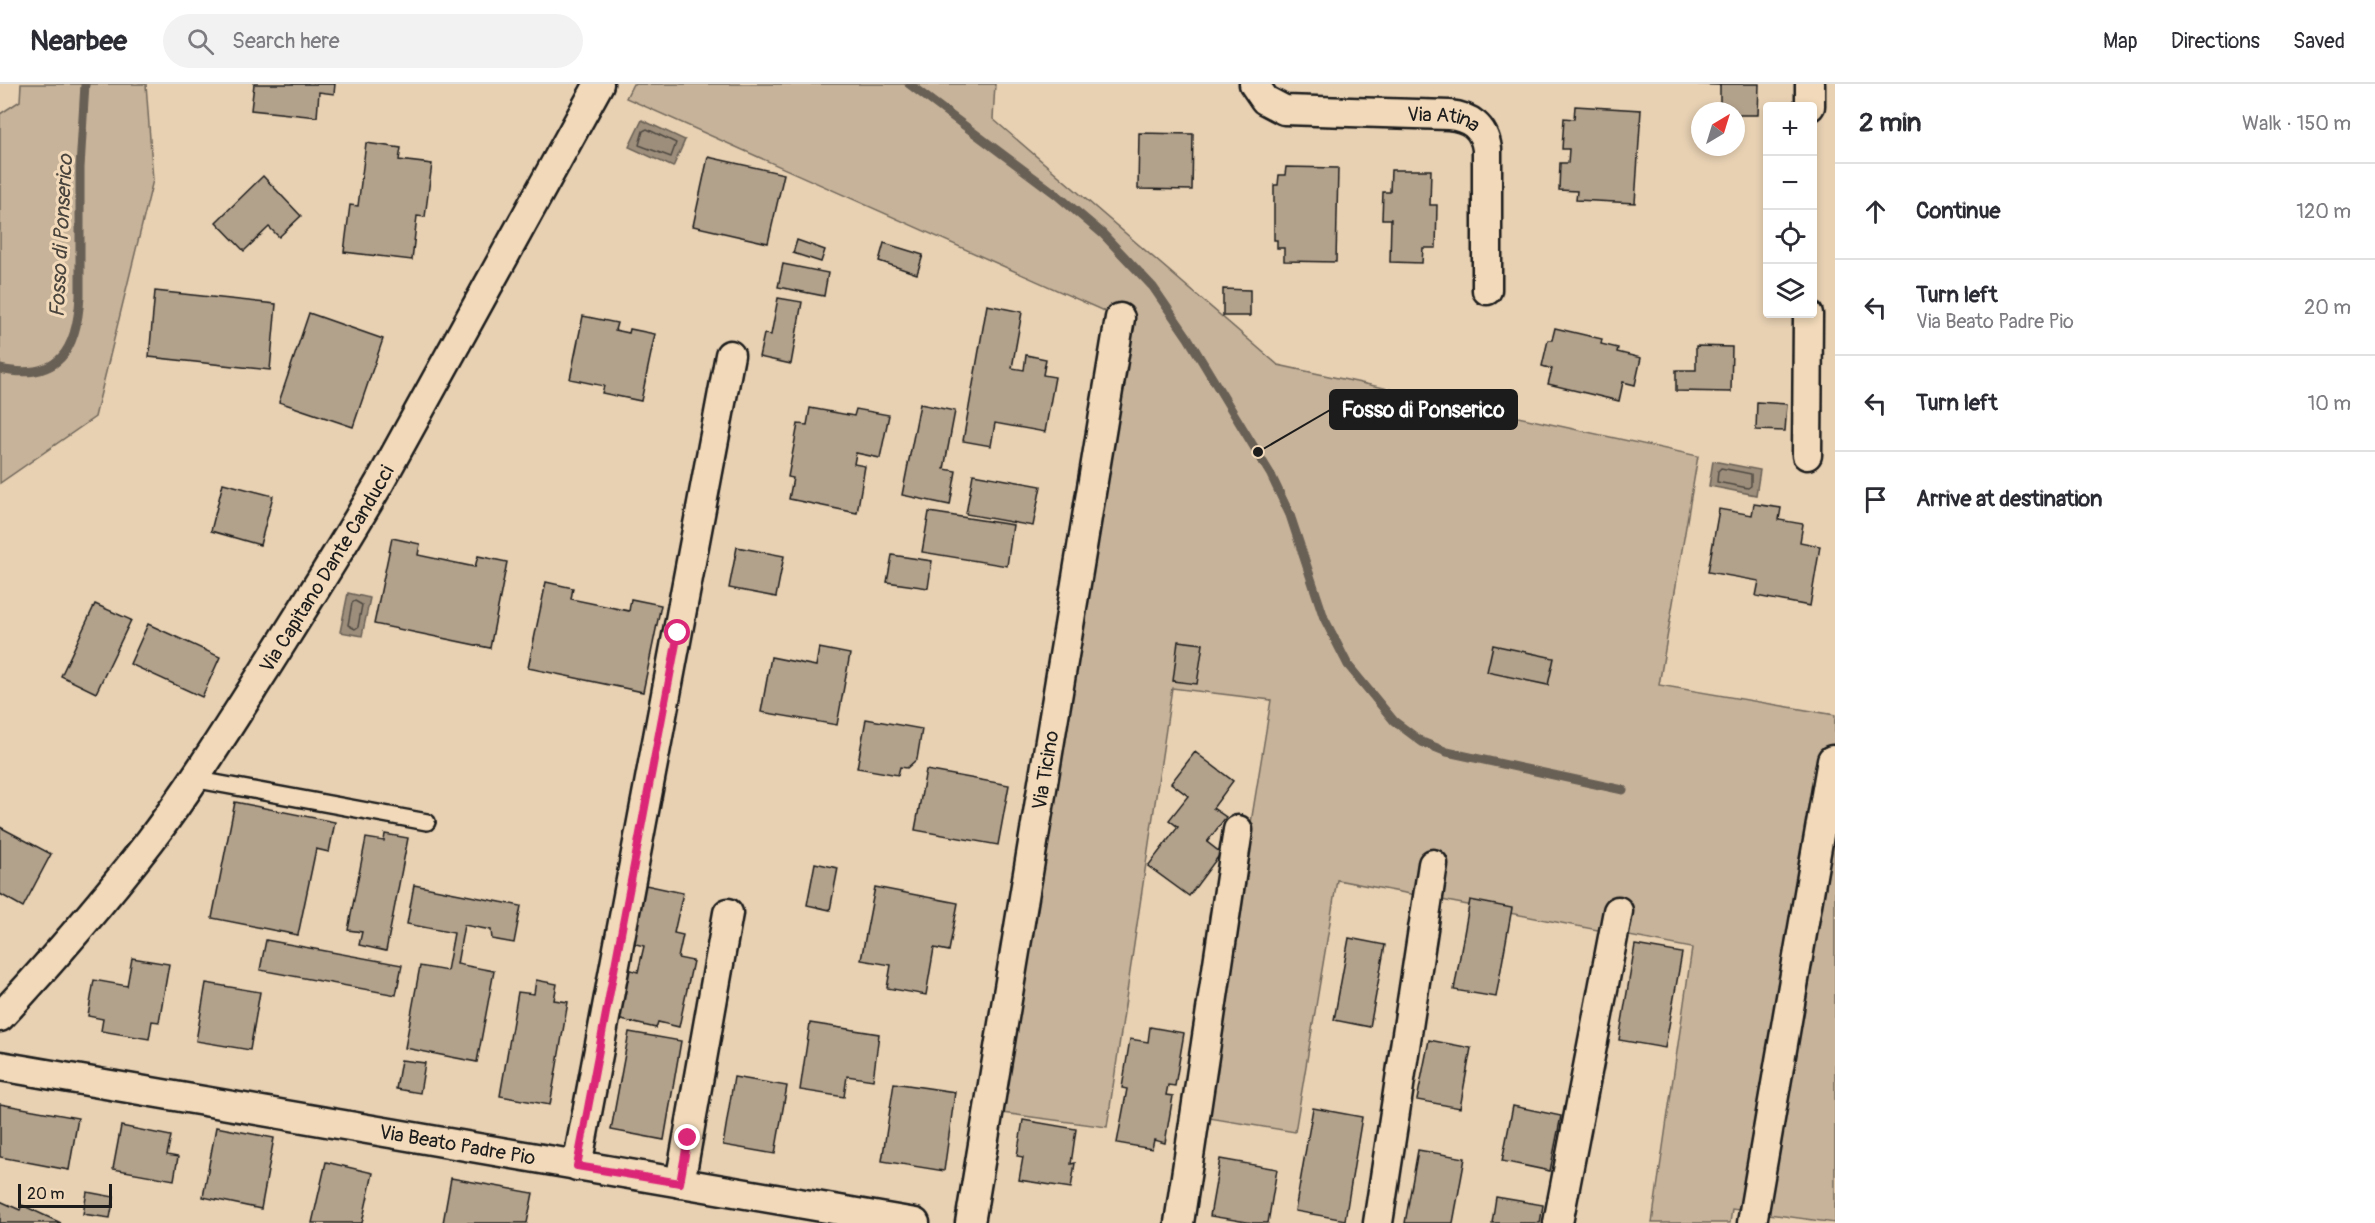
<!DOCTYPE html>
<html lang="en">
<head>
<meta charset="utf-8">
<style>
  body { margin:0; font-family:Pangolin,sans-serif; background:#f2f2f3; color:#2b2b33 }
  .controls { position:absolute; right:18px; top:18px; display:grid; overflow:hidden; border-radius:6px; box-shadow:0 3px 9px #0003 }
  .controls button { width:54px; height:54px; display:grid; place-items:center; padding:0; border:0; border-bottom:2px solid #e1e1e2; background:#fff; color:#2b2b33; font:30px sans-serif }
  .compass { position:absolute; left:1691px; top:18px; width:54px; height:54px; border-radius:50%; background:#fff; box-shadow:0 3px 9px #0003; rotate:38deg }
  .scale { position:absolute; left:18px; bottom:15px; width:94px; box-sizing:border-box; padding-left:6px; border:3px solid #1c1c1c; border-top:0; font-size:16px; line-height:21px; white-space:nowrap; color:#1c1c1c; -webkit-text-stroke:4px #f1d9b9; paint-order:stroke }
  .stop { position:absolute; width:18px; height:18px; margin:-14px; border:4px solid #db2777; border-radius:50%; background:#fff }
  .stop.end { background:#db2777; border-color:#fff; box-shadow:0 2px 6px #0008 }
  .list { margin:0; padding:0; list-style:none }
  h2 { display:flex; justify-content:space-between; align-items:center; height:78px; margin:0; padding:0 24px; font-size:26px }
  h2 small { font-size:20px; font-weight:400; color:#7c7c81 }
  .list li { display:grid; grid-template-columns:39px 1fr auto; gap:18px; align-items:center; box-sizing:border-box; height:96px; padding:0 24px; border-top:2px solid #e1e1e2 }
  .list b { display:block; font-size:22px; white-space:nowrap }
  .list p { margin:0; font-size:20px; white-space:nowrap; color:#7c7c81 }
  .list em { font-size:20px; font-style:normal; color:#7c7c81 }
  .icon { flex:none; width:33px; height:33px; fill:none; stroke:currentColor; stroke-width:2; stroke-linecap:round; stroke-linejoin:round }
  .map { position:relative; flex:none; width:1835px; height:1139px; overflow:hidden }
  header { display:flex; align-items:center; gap:36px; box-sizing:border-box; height:84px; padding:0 30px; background:#fff; border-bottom:2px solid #e1e1e2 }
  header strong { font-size:28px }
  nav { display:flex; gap:33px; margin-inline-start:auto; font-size:21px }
  .search { width:420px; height:54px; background:#f2f2f3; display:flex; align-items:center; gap:15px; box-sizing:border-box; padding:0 21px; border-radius:33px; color:#7c7c81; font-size:22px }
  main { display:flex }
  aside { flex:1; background:#fff }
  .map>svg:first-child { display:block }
  .green { fill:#c7b39a; stroke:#72685b; stroke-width:1.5 }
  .water { fill:#9d8e7b; stroke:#696055; stroke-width:1.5 }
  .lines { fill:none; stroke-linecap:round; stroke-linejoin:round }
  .shore { stroke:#504a42; stroke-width:1.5 }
  .stream { stroke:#696055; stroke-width:9 }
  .building { fill:#b2a18b; stroke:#1c1c1c; stroke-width:1.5 }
  .service-casing { stroke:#1c1c1c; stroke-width:20 }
  .minor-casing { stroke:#1c1c1c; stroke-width:33 }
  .service { stroke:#f1d9b9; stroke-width:15 }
  .minor { stroke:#f1d9b9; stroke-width:28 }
  .route { stroke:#db2777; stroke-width:8 }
  .labels { text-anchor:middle; stroke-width:6; stroke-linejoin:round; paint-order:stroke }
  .street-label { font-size:20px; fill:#1c1c1c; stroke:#f1d9b9 }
  .water-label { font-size:21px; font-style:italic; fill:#49443d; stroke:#f1d9b9 }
  .leader { fill:none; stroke:#1c1c1c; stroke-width:2 }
  .callout-dot { fill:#1c1c1c; stroke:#f1d9b9; stroke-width:2 }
  .callout { fill:#1c1c1c; stroke:#1c1c1c; stroke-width:2 }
  .callout-label { font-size:21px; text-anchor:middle; font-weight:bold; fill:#fff }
</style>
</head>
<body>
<header>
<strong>Nearbee</strong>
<div class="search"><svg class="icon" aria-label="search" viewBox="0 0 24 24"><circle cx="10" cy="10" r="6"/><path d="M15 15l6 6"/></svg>Search here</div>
<nav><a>Map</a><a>Directions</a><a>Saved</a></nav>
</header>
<main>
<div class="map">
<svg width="1835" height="1139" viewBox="0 0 1835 1139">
  <rect width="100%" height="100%" fill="#e8d1b3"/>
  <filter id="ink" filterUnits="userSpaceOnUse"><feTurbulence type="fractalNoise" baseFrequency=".0167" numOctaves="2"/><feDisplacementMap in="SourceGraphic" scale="12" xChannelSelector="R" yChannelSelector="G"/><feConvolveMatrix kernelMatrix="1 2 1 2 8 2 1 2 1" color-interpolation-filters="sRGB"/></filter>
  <g filter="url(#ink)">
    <g class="green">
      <path d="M21,0H146L153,96L95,333L0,399V30L20,17Z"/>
      <path d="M633,0H995L993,35L1278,281L1698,372L1659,601L1835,631V1139L1732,1125L1730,1139H1652L1692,864L1337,796L1295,1048L1203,1033L1271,616L1172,604L1107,1043L1002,1029L1133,240L626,14Z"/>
    </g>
    <g class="water">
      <path d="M642,36L685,56L673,83L629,63Z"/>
      <path d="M1713,377L1760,386L1756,411L1709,402Z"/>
      <path d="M348,509L370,514L362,552L340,548Z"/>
    </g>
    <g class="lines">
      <g class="shore">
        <path d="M647,45L676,59L671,73L639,61L643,47Z"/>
        <path d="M1721,384L1751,390V402L1748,404L1717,398L1718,387Z"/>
        <path d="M355,517L362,521L358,543L355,545L348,541L352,519Z"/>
      </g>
      <g class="stream">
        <path d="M909,0L1057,111L1103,150L1153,203L1188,254L1271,391L1290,431L1324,534L1348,581L1394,637L1422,658L1447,668L1623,706"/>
        <path d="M0,285C59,298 77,266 80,212V84L85,0"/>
      </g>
    </g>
    <g class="building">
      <path d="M254,0H335L334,10L319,8L317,33L251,26Z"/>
      <path d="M1686,0H1759L1758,31H1736V27H1720V1Z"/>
      <path d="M1575,22L1641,26L1635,119L1576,116L1577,107L1559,106L1560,79H1568L1569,65H1562L1564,34L1574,35Z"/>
      <path d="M1139,49L1193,50L1192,106L1138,105Z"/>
      <path d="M366,59L401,64L399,76L432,80L425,133L417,132L412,176L344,168L350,121L358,122Z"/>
      <path d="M708,73L784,90L768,159L693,142Z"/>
      <path d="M1286,83L1338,84L1336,178L1284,177V164H1277V156H1274V101H1278L1279,91H1285Z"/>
      <path d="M1391,86H1431L1430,121H1437L1436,164H1423L1422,179L1390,178L1391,135H1382L1383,108H1390Z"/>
      <path d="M263,92L301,132L279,153L269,143L244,167L216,138Z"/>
      <path d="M797,156L825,166L821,178L793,169Z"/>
      <path d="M884,159L923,171L917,190L879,177Z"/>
      <path d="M783,180L828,189L824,212L778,203Z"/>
      <path d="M1223,205L1250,206V232H1223Z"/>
      <path d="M155,207L276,220L270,286L149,273Z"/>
      <path d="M778,214L802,218L791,280L759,273L764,250L771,251Z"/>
      <path d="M987,221L1022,228L1012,284L1024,286L1026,271L1046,275L1043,291L1055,293L1045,348L995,339L991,362L963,357Z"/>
      <path d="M309,229L383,255L353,343L279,318Z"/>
      <path d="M583,232L617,239L615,246L629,249L630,245L655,250L641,317L602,309L604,302L570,295Z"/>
      <path d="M1555,244L1602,255L1601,260L1618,264L1617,268L1641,274L1635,301L1623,298L1619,317L1548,300L1552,285L1542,282L1548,256H1552Z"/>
      <path d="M1696,262L1732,263L1731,308L1676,307V286H1696Z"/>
      <path d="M1757,318L1787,320L1785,347L1756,346Z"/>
      <path d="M920,320L955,327L944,385L956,387L950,421L902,411Z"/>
      <path d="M810,324L854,332L856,325L889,331L880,374L856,369L854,380L865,382L857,429L789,415L793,394L788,393L798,340L807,341Z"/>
      <path d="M973,390L1041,402L1033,442L966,430Z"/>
      <path d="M223,399L273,412L260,461L211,447Z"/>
      <path d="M1754,420L1781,424L1779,436L1803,440L1800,458L1820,462L1810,522L1756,512L1759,497L1708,488L1719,425L1752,431Z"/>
      <path d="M929,428L1013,441L1007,482L922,468Z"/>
      <path d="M392,454L420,460L418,471L475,483L478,472L507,478L490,564L374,540Z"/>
      <path d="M737,463L784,472L776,513L729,504Z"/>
      <path d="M892,471L932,477L928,504L887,498Z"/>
      <path d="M546,498L573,504L571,515L629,527L631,515L661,521L643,608L528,584Z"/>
      <path d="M95,520L131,536L96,609L61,592Z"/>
      <path d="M148,540L220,573L202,613L130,580Z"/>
      <path d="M1178,557L1203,560L1197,600L1173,597Z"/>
      <path d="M1493,561L1554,574L1548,601L1487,588Z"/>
      <path d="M819,564L850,570L837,641L761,628L771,573L816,582Z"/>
      <path d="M866,635L922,645L917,675L907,684L900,683L898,691L857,684Z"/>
      <path d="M1195,668L1233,697L1213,724L1226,733L1207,758L1221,769L1189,812L1148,782L1178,743L1169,736L1188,712L1171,699Z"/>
      <path d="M926,686L1009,701L998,761L915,746Z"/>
      <path d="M235,718L335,738L329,768L316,765L298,851L212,834Z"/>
      <path d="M0,743L51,770L23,823L0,810Z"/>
      <path d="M385,750L408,754L386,867L359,861L362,848L348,846L366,754L384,757Z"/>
      <path d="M815,779L838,784L830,826L807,821Z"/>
      <path d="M641,800L683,809L674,849L683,851L678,874L693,877L679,943L658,938L656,944L617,935L628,885L638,888L644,862L628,858Z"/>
      <path d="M414,801L521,822L514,859L492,855L491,846L464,841L457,880L494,887L477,978L405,964L420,882L447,887L454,849L407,840Z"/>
      <path d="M875,803L958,819L949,867L934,864L926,911L887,904L891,881L861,876Z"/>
      <path d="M1470,816L1512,824L1496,913L1454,906Z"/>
      <path d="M1349,854L1385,861L1370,943L1334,936Z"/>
      <path d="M266,856L402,881L396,911L260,886Z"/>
      <path d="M1635,861L1682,869L1665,964L1619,956Z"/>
      <path d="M132,874L169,880L159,938L152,937L149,955L101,947L103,935L88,932L94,896L127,902Z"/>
      <path d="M536,896L557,900L554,916L568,918L550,1021L500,1012L518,908L534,910Z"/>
      <path d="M206,899L260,908L250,966L196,957Z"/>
      <path d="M810,939L879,950L873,996L847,992L844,1013L800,1006Z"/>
      <path d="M1150,943L1184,949L1175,1002L1168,1001L1166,1011L1173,1012L1165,1059L1154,1056L1152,1065L1117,1059L1127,1005L1122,1004L1130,955L1148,958Z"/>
      <path d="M629,948L681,957L664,1056L611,1046Z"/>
      <path d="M1429,956L1471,964L1460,1024L1417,1016Z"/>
      <path d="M401,976L425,979L420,1009L396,1005Z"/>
      <path d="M734,993L787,1002L775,1070L723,1061Z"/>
      <path d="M894,999L955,1008L944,1087L882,1077Z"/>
      <path d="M0,1020L78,1034L69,1086L0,1073Z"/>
      <path d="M1513,1022L1561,1032L1550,1087L1502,1077Z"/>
      <path d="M1313,1024L1362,1033L1345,1136L1295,1127Z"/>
      <path d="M1023,1036L1076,1045L1071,1080L1075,1079L1071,1104L1019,1096L1023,1073L1017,1072Z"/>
      <path d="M121,1042L171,1052L167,1071L178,1073L174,1096L113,1085Z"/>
      <path d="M216,1043L274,1054L261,1125L203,1113Z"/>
      <path d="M1418,1066L1465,1074L1453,1139H1405Z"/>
      <path d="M1220,1075L1277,1085L1268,1139H1253L1210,1132Z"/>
      <path d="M326,1078L373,1089L362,1139H312Z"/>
      <path d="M451,1094L533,1109L527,1139H443Z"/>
      <path d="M87,1108L114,1113L110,1134L83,1130Z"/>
      <path d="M1496,1113L1543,1121L1540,1139H1492Z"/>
      <path d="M0,1117L20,1126L22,1121L61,1139H0Z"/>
    </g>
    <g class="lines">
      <g class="service-casing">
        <path id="service" d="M193,695L427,738"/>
      </g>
      <g class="minor-casing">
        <g id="minor">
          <path id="s1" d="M1254,0L1265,16L1284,26L1449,31C1470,33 1484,43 1487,65V206"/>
          <path d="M1810,22V0"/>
          <path d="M1807,371L1808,230"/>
          <path id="s2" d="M0,933C53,876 103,818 150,757C191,703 227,645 264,587C303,525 343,462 380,398L599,0"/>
          <path id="s3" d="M0,982L915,1139"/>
          <path d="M577,1082L730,271"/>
          <path d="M680,1099L728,829"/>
          <path id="s4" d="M970,1139L1120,234"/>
          <path d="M1179,1139L1238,746"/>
          <path d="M1378,1139L1433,780"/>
          <path d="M1558,1139L1618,827"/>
          <path d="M1752,1139L1832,676"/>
        </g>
      </g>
      <use href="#service" class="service"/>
      <use href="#minor" class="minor"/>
    </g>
  </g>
  <g class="lines" filter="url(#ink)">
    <path class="route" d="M678,549L577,1082L680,1099L688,1054"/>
  </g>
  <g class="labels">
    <g class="street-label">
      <text dy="7" stroke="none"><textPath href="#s1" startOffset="201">Via Atina</textPath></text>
      <text dy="7" stroke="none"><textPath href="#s2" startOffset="556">Via Capitano Dante Canducci</textPath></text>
      <text dy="7" stroke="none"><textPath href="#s4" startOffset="459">Via Ticino</textPath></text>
      <text dy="7" stroke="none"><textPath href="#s3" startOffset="464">Via Beato Padre Pio</textPath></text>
    </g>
    <g class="water-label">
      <text transform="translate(61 152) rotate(-87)" y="7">Fosso di Ponserico</text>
    </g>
  </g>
  <path class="leader" d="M1258 368L1330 326"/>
  <circle class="callout-dot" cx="1258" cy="368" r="6"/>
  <rect class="callout" x="1330" y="306" width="187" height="39" rx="6"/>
  <g class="callout-label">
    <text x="1423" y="333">Fosso di Ponserico</text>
  </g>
</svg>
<div class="controls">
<button>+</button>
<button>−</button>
<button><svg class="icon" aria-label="locate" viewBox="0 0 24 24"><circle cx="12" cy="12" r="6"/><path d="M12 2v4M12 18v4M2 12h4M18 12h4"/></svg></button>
<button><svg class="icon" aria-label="layers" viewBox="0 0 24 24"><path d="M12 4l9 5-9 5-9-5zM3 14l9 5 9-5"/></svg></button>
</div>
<svg class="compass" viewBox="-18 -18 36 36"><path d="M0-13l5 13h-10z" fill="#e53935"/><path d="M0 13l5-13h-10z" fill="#7c7c81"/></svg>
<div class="scale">20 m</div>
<div class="stop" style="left:678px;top:549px"></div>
<div class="stop end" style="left:688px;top:1054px"></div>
</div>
<aside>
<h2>2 min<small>Walk · 150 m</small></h2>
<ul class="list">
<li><svg class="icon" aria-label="ahead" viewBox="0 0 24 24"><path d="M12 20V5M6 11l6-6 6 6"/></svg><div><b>Continue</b></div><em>120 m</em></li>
<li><svg class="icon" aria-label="left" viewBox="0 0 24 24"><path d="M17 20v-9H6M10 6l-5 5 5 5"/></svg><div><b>Turn left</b><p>Via Beato Padre Pio</p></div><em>20 m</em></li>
<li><svg class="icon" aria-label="left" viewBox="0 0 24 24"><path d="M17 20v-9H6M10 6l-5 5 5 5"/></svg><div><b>Turn left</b></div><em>10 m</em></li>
<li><svg class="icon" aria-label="arrive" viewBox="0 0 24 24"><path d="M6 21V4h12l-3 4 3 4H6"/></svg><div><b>Arrive at destination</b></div></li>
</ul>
</aside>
</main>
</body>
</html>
